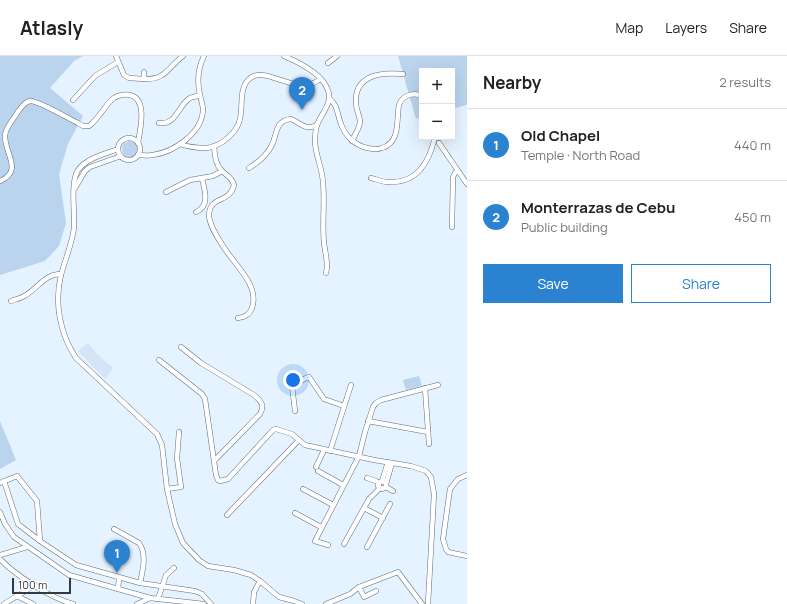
<!DOCTYPE html>
<html lang="en">
<head>
<meta charset="utf-8">
<style>
  body { margin:0; font-family:Manrope,sans-serif; background:#f6f6f6; color:#222 }
  .controls { position:absolute; right:12px; top:12px; display:grid; overflow:hidden; border-radius:0px; box-shadow:0 4px 16px #0002 }
  .controls button { width:36px; height:36px; display:grid; place-items:center; padding:0; border:0; border-bottom:1px solid #e0e0e0; background:#fff; color:#222; font:20px sans-serif }
  .scale { position:absolute; left:12px; bottom:10px; width:59px; box-sizing:border-box; padding-left:4px; border:2px solid #333940; border-top:0; font-size:11px; line-height:14px; white-space:nowrap; color:#333940; -webkit-text-stroke:3px #fff; paint-order:stroke }
  .you { position:absolute; left:293px; top:324px; width:14px; height:14px; margin:-10px; border:3px solid #fff; border-radius:50%; background:#1a73e8; box-shadow:0 0 0 6px #1a73e833 }
  .badge { display:grid; place-items:center; width:26px; height:26px; border-radius:50%; background:#2b82d0; color:#fff; font-size:13px; font-weight:700 }
  .pin { position:absolute; translate:-50% -33px; filter:drop-shadow(0 1px 2px #0008) }
  .pin::after { content:''; position:absolute; top:21px; width:14px; height:12px; background:inherit; clip-path:polygon(0 0,100% 0,50% 100%) }
  .list { margin:0; padding:0; list-style:none }
  h2 { display:flex; justify-content:space-between; align-items:center; height:52px; margin:0; padding:0 16px; font-size:17px }
  h2 small { font-size:13px; font-weight:400; color:#767676 }
  .list li { display:grid; grid-template-columns:26px 1fr auto; gap:12px; align-items:center; box-sizing:border-box; height:72px; padding:0 16px; border-top:1px solid #e0e0e0 }
  .list b { display:block; font-size:15px; white-space:nowrap }
  .list p { margin:0; font-size:13px; white-space:nowrap; color:#767676 }
  .list em { font-size:13px; font-style:normal; color:#767676 }
  .actions { display:flex; gap:8px; padding:12px 16px }
  .actions a { flex:1; padding:9px 0; border:1px solid #2b82d0; border-radius:0px; text-align:center; font-size:14px; color:#2b82d0 }
  .actions .main { background:#2b82d0; color:#fff }
  .map { position:relative; flex:none; width:467px; height:548px; overflow:hidden }
  header { display:flex; align-items:center; gap:24px; box-sizing:border-box; height:56px; padding:0 20px; background:#fff; border-bottom:1px solid #e0e0e0 }
  header strong { font-size:19px }
  nav { display:flex; gap:22px; margin-inline-start:auto; font-size:14px }
  main { display:flex }
  aside { flex:1; background:#fff }
  .map>svg:first-child { display:block }
  .built { fill:#d5e5f7 }
  .green { fill:#bad4ee }
  .lines { fill:none; stroke-linecap:round; stroke-linejoin:round }
  .minor-casing { stroke:#606d7b; stroke-width:5.5 }
  .minor { stroke:#fff; stroke-width:4.5 }
</style>
</head>
<body>
<header>
<strong>Atlasly</strong>
<nav><a>Map</a><a>Layers</a><a>Share</a></nav>
</header>
<main>
<div class="map">
<svg width="467" height="548" viewBox="0 0 467 548">
  <rect width="100%" height="100%" fill="#e5f2ff"/>
  <path class="built" d="M88,287L97,298L113,312L105,323L78,295Z"/>
  <g class="green">
    <path d="M0,0H83L74,5L50,32L83,60L68,88L59,118L66,167L59,190L45,205L0,219Z"/>
    <path d="M398,0H467V49L452,53V15H422V61L416,63Z"/>
    <circle cx="130" cy="93" r="8"/>
    <path d="M419,320L422,330L406,334L403,324Z"/>
    <path d="M0,365L16,404L0,413Z"/>
  </g>
  <g class="lines">
    <g class="minor-casing">
      <g id="minor">
        <path d="M116,0L124,19L129,22L144,23"/>
        <path d="M284,0C298,6 321,17 327,32C334,46 322,56 317,69C315,75 315,80 315,87C316,100 322,112 323,126C325,146 322,167 324,187C325,197 329,208 326,217"/>
        <path d="M328,7L337,0"/>
        <path d="M144,16V23C166,24 167,12 183,0"/>
        <path d="M330,43C338,50 337,58 341,68C345,80 355,89 367,92C372,93 377,94 382,92C401,86 396,64 399,49C402,39 414,36 422,40"/>
        <path d="M73,44L95,20L118,6"/>
        <path d="M159,67C176,70 179,48 190,42C193,41 197,40 200,39"/>
        <circle cx="129" cy="93" r="11"/>
        <path d="M352,85C355,78 360,72 360,65C359,58 356,53 356,47C354,18 383,16 403,18"/>
        <path d="M439,87L467,128"/>
        <path d="M180,88C188,91 198,92 207,92C221,90 237,77 240,63C243,51 239,34 248,24C264,6 297,43 320,23"/>
        <path d="M214,90C215,99 215,108 222,115C227,120 232,121 234,129C230,148 209,139 209,160C210,171 219,184 225,193C235,209 260,230 252,252C249,259 245,261 238,262"/>
        <path d="M118,93C105,98 87,102 78,114C70,127 75,156 74,172C72,188 65,204 61,219C54,247 60,278 76,302L157,378L162,389L167,433L175,468L183,487L199,504L208,510L234,514L251,519L260,525L279,541L294,545L302,548"/>
        <path d="M138,99C143,99 148,100 153,99C174,96 202,77 203,54C203,49 201,44 200,39C197,26 198,12 204,0"/>
        <path d="M249,112C259,106 267,99 272,89C277,79 275,64 291,63C301,67 305,75 317,69"/>
        <path d="M371,122C376,123 382,126 387,126C417,128 429,107 435,81"/>
        <path d="M0,125C24,115 4,97 5,79C6,71 13,64 17,57C20,53 24,46 30,45C38,44 69,63 78,67L83,70H89C100,62 106,47 114,42C118,39 125,38 130,39C148,43 140,74 138,87"/>
        <path d="M75,132L85,115L90,111L121,100"/>
        <path d="M166,136L190,124L213,120L222,115"/>
        <path d="M196,156C210,150 205,134 202,123"/>
        <path d="M452,171L453,121L455,117L457,115"/>
        <path d="M11,245C17,243 22,242 26,239C39,231 45,218 61,218"/>
        <path d="M181,291L201,307L254,339C261,345 265,349 260,358L215,404"/>
        <path d="M159,304L202,338L205,343L216,419L218,424L220,425L228,423L273,374L276,373L292,378L305,389L374,404L411,410L426,415L431,421L434,438L428,548"/>
        <path d="M425,332L429,388"/>
        <path d="M295,355L292,330L306,322L309,321L324,343L344,350"/>
        <path d="M368,365L428,376"/>
        <path d="M330,395L351,329"/>
        <path d="M316,411L324,394"/>
        <path d="M318,415L343,429"/>
        <path d="M467,419L458,423L450,433L443,483L446,493L448,496L467,500"/>
        <path d="M367,422L376,425L379,427"/>
        <path d="M4,425L18,468L40,485L76,509L140,527L195,535L202,538L211,548"/>
        <path d="M382,425L385,426L386,428V431L382,433L378,430L379,427L382,425L388,406"/>
        <path d="M0,427L17,420L37,445L40,485"/>
        <path d="M386,428L392,407"/>
        <path d="M386,431L393,435"/>
        <path d="M167,433L181,431L177,402L179,376"/>
        <path d="M303,433L333,449"/>
        <path d="M364,452L383,462"/>
        <path d="M0,456L5,468L14,481L69,519L150,542L204,548"/>
        <path d="M295,457L321,471"/>
        <path d="M227,459L299,384"/>
        <path d="M114,473L139,487C147,498 143,514 140,527"/>
        <path d="M344,488L369,443L380,432"/>
        <path d="M328,489L315,485L359,400L365,376L373,351L376,347L381,344L438,329"/>
        <path d="M367,491L390,448"/>
        <path d="M0,499L27,491"/>
        <path d="M0,503C16,520 51,542 73,548"/>
        <path d="M118,533L119,522"/>
        <path d="M376,535L364,541L359,531L398,516L422,548"/>
        <path d="M17,540L33,548"/>
        <path d="M158,543L166,519L174,512"/>
        <path d="M4,548L35,529"/>
        <path d="M137,548L150,542"/>
        <path d="M253,548L254,536L260,525"/>
        <path d="M326,548L350,538L359,531"/>
      </g>
    </g>
    <use href="#minor" class="minor"/>
  </g>
</svg>
<div class="controls">
<button>+</button>
<button>−</button>
</div>
<div class="scale">100 m</div>
<div class="you"></div>
<div class="pin badge" style="left:117px;top:517px">1</div>
<div class="pin badge" style="left:302px;top:54px">2</div>
</div>
<aside>
<h2>Nearby<small>2 results</small></h2>
<ul class="list">
<li><span class="badge">1</span><div><b>Old Chapel</b><p>Temple · North Road</p></div><em>440 m</em></li>
<li><span class="badge">2</span><div><b>Monterrazas de Cebu</b><p>Public building</p></div><em>450 m</em></li>
</ul>
<div class="actions"><a class="main">Save</a><a>Share</a></div>
</aside>
</main>
</body>
</html>
